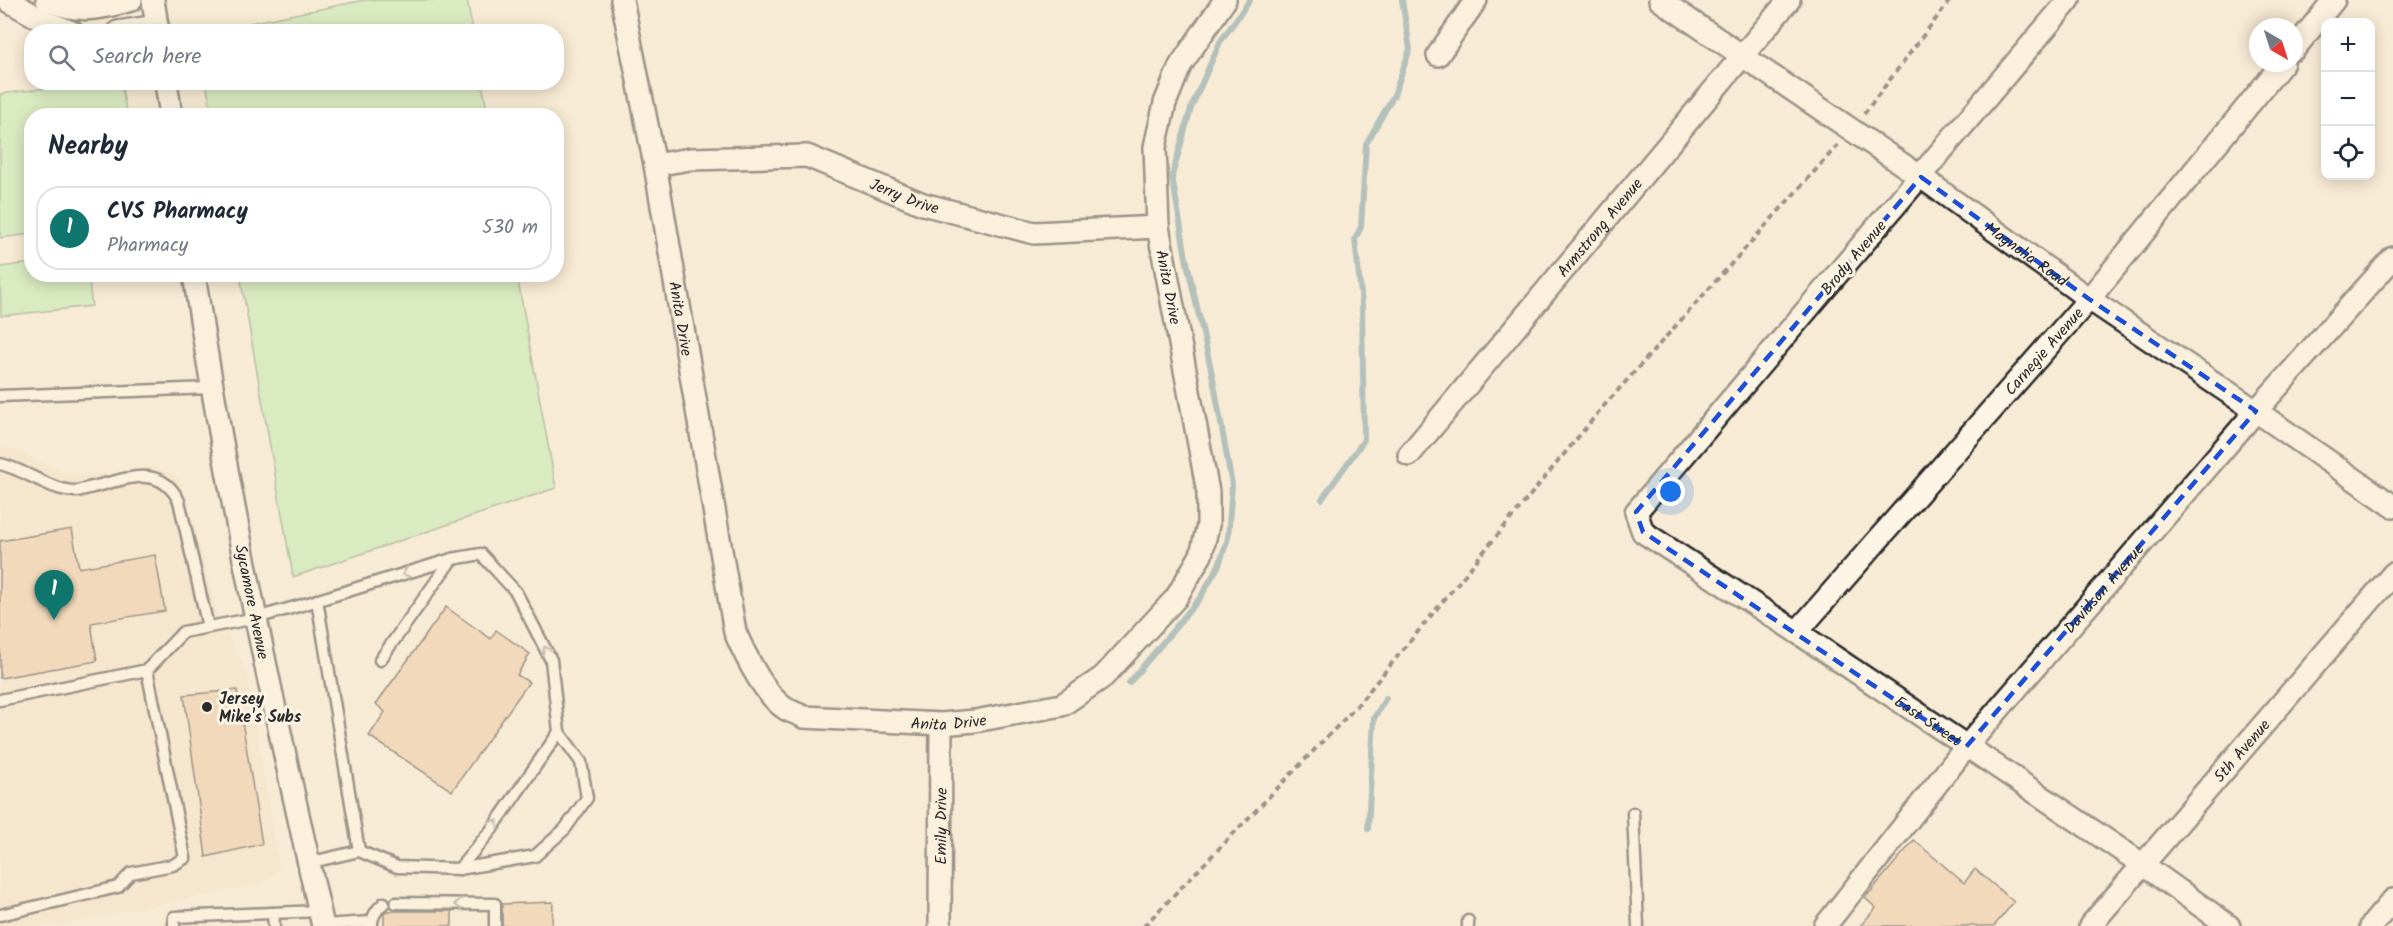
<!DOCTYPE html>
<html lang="en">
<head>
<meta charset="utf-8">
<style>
  body { margin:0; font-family:Kalam,sans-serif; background:#f6f6f7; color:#1f2937 }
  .controls { position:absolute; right:18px; top:18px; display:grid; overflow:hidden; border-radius:12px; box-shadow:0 3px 15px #0003 }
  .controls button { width:54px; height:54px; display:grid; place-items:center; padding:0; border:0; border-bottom:2px solid #e0e1e3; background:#fff; color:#1f2937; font:30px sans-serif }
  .compass { position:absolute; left:2249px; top:18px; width:54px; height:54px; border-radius:50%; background:#fff; box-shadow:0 3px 15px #0003; rotate:141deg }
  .you { position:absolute; left:1671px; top:492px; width:21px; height:21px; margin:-15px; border:4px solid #fff; border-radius:50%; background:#1a73e8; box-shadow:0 0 0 9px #1a73e833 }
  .badge { display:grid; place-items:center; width:39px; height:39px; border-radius:50%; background:#0f766e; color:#fff; font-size:20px; font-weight:700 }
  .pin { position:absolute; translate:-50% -50px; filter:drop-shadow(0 2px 3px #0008) }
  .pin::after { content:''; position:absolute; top:32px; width:21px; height:18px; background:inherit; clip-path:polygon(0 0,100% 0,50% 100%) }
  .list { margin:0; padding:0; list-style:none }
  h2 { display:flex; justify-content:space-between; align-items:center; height:78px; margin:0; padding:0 24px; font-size:26px }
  h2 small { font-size:20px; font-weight:400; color:#747a83 }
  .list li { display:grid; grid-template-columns:39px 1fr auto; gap:18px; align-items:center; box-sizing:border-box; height:84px; margin:0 12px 12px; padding:0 12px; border:2px solid #e0e1e3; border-radius:24px }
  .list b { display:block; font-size:22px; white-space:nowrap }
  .list p { margin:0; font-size:20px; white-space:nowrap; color:#747a83 }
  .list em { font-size:20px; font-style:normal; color:#747a83 }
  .icon { flex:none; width:33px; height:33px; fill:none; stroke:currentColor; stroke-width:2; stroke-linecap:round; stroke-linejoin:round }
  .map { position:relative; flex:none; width:2393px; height:926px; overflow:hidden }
  .search { position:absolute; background:#fff; box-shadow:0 3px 15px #0003; left:24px; top:24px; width:540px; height:66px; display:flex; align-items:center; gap:15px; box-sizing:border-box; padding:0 21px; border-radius:24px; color:#747a83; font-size:22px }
  .panel { position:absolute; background:#fff; box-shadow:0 3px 15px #0003; left:24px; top:108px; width:540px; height:174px; border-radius:24px }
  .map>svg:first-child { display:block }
  .built { fill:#f4dfc4 }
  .green { fill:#b5e8a9; stroke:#708a6a; stroke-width:1.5 }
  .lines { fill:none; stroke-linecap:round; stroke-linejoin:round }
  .stream { stroke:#628f9c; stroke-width:6 }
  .building { fill:#eac39b; stroke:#2b2b2b; stroke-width:1.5 }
  .service-casing { stroke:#2b2b2b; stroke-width:15 }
  .minor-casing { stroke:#2b2b2b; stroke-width:26 }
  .path { stroke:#2b2b2b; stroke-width:4; stroke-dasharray:6 4.5; stroke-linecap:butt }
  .service { stroke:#fcf5e5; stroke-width:10 }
  .minor { stroke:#fcf5e5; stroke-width:21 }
  .oneway { stroke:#949088 }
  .marked { fill:none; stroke:#1d4ed8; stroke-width:4.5; stroke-dasharray:12 8; stroke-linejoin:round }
  .poi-dot { fill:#2b2b2b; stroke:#fcf5e5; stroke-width:2 }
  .labels { text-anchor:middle; stroke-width:6; stroke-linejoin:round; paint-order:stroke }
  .street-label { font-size:16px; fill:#2b2b2b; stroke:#fcf5e5 }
  .poi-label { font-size:16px; font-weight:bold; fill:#2b2b2b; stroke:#fcf5e5; text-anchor:start }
</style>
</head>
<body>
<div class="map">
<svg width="2393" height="926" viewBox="0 0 2393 926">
  <rect width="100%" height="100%" fill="#f8ebd6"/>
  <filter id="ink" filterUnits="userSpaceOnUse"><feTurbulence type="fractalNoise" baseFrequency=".0167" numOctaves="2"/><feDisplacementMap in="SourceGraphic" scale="12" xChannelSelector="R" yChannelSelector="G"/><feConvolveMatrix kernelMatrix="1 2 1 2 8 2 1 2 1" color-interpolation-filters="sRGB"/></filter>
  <g filter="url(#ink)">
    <path class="built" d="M8,447L69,475L112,474L155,467L179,477L194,523L216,610L247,674L279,868L263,883L53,926H0V448Z"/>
    <g class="green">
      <path d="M365,0H467L473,31H209Z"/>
      <path d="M88,83H121L127,115L32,116L31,234L0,238V94Z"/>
      <path d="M206,83H482L488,115H212Z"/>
      <path d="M31,263L32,274L88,275L92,306L1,316L0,267Z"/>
      <path d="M240,275H517L556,488L293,577Z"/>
    </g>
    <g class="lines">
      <g class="stream">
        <path d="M1322,499L1364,440L1362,304L1355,239L1361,227L1366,144L1394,95L1410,49L1402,0"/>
        <path d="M1129,683L1200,598L1219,565L1228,538L1232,485L1213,378L1186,258L1172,176L1191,108L1220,42L1250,0"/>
        <path d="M1368,829L1374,718L1386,698"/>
      </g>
    </g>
    <g class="building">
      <path d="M72,529L79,568L155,555L165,611L91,623L97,661L0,678V541Z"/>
      <path d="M446,607L491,639L496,630L530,654L517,675L529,682L452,791L369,736L385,712L376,704Z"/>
      <path d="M237,690L262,844L206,857L184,695Z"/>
      <path d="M1914,840L1964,883L1975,869L2014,902L1994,926H1860L1876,908L1865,898Z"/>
      <path d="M553,902L552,926H502V904Z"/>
      <path d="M387,911H452V926H384V914Z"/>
    </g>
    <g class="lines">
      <g class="service-casing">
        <g id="service">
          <path d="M0,396L211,388"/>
          <path d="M0,464C24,469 51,491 75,491C80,491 87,488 93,487C126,479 160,463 179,501L208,627"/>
          <path d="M317,600L359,851"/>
          <path d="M380,660L452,559"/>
          <path d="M0,700L147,670"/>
          <path d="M1633,813L1638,926"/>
          <path d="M308,863L359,851L397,867L459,869L535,856L565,829L587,798L581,762L559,732"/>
          <path d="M396,903L495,904V926"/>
          <path d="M273,913L274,926"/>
          <path d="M0,915L118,887L131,873L173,865L185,858L147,670L183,632L256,618L302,605L452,559L481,554L516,592L551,660L559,732L492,829L459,869"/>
          <path d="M1468,921V926"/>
          <path d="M323,925L371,922"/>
          <path d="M174,926V917L320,911"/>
          <path d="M372,926C371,917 378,908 384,903"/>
        </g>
      </g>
      <g class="minor-casing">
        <g id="minor">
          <path d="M7,0L46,22L72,32"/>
          <path d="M47,0C78,14 100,9 131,0"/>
          <path d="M153,0L158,32"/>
          <path id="s1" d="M622,0L655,165L735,632C745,655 765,696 786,709C792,712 798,714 804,717L941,724L975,721L1062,705L1103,677L1176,598L1201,555L1208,525V492L1158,227L1155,147L1165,103L1180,66L1225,0"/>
          <path id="s2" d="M1660,0L1921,177L2089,299L2256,411L2393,506"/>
          <path id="s3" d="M2069,0L1636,512L1643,532L1797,632L2142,864L2229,926"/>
          <path d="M118,32L157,26"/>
          <path d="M2294,49L2334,0"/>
          <path d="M1438,55L1476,0"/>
          <path d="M166,82L171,116"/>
          <path id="s4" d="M655,165L690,159L807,156L923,204L1034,233L1158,227"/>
          <path id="s5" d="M194,274C227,494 274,710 323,926"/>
          <path id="s6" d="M1409,455L1789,0"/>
          <path id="s7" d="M1797,632L2089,299L2283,63"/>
          <path id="s8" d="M940,926L941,724"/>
          <path id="s9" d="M1825,926L1966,747L2256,411L2393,258"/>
          <path id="s10" d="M2090,926L2393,574"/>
          <path d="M2371,926L2393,900"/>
        </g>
      </g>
      <g class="path">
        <path d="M1864,114L1950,0"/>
        <path d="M1144,926L1355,708L1602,408L1838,145"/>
      </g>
      <use href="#service" class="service"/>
      <use href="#minor" class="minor"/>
    </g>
    <defs><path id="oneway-chevron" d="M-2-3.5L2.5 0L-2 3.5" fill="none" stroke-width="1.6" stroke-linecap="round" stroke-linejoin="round" transform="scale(1.5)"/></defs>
    <g class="oneway">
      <use href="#oneway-chevron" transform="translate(406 573) rotate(163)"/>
      <use href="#oneway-chevron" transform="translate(546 650) rotate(-117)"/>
      <use href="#oneway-chevron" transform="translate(495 823) rotate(-54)"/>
      <use href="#oneway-chevron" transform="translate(458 904) rotate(-179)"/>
    </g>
  </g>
  <path d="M0 0H2393V926H0ZM1921,177L2089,299L2256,411L1966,747L1643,532L1636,512Z" fill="#f8ebd6" fill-opacity=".55" fill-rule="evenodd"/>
  <path class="marked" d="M1921,177L2089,299L2256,411L1966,747L1643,532L1636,512Z"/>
  <circle class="poi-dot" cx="207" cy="707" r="6"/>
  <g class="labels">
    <g class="street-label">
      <text dy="6" stroke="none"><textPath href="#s4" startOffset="258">Jerry Drive</textPath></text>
      <text dy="6" stroke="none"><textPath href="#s6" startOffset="297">Armstrong Avenue</textPath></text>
      <text dy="6" stroke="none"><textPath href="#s2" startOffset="446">Magnolia Road</textPath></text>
      <text transform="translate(1853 257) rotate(-50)" y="6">Brody Avenue</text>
      <text transform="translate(1169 287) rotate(79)" y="6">Anita Drive</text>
      <text dy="6" stroke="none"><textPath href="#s1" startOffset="324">Anita Drive</textPath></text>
      <text dy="6" stroke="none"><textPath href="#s7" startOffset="374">Carnegie Avenue</textPath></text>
      <text dy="6" stroke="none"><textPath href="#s9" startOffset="438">Davidson Avenue</textPath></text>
      <text dy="6" stroke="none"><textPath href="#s5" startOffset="333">Sycamore Avenue</textPath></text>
      <text dy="6" stroke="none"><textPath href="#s1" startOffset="900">Anita Drive</textPath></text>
      <text dy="6" stroke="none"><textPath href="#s3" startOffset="1034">East Street</textPath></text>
      <text dy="6" stroke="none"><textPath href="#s10" startOffset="232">5th Avenue</textPath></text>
      <text dy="6" stroke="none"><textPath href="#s8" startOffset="100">Emily Drive</textPath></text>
    </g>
    <g class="poi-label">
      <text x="219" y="704">Jersey<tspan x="219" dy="18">Mike's Subs</tspan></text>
    </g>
  </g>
</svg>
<div class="controls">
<button>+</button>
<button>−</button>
<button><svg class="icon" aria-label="locate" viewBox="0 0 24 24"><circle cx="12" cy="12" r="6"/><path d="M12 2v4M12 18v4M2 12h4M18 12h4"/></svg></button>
</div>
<svg class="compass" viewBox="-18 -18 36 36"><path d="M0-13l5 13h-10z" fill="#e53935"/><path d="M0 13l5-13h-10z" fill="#747a83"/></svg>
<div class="you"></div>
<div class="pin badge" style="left:54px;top:620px">1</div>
<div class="search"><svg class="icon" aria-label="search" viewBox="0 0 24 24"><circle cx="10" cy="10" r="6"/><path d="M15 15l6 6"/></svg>Search here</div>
<section class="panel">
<h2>Nearby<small></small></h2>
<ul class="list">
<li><span class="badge">1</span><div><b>CVS Pharmacy</b><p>Pharmacy</p></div><em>530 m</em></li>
</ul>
</section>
</div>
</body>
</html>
